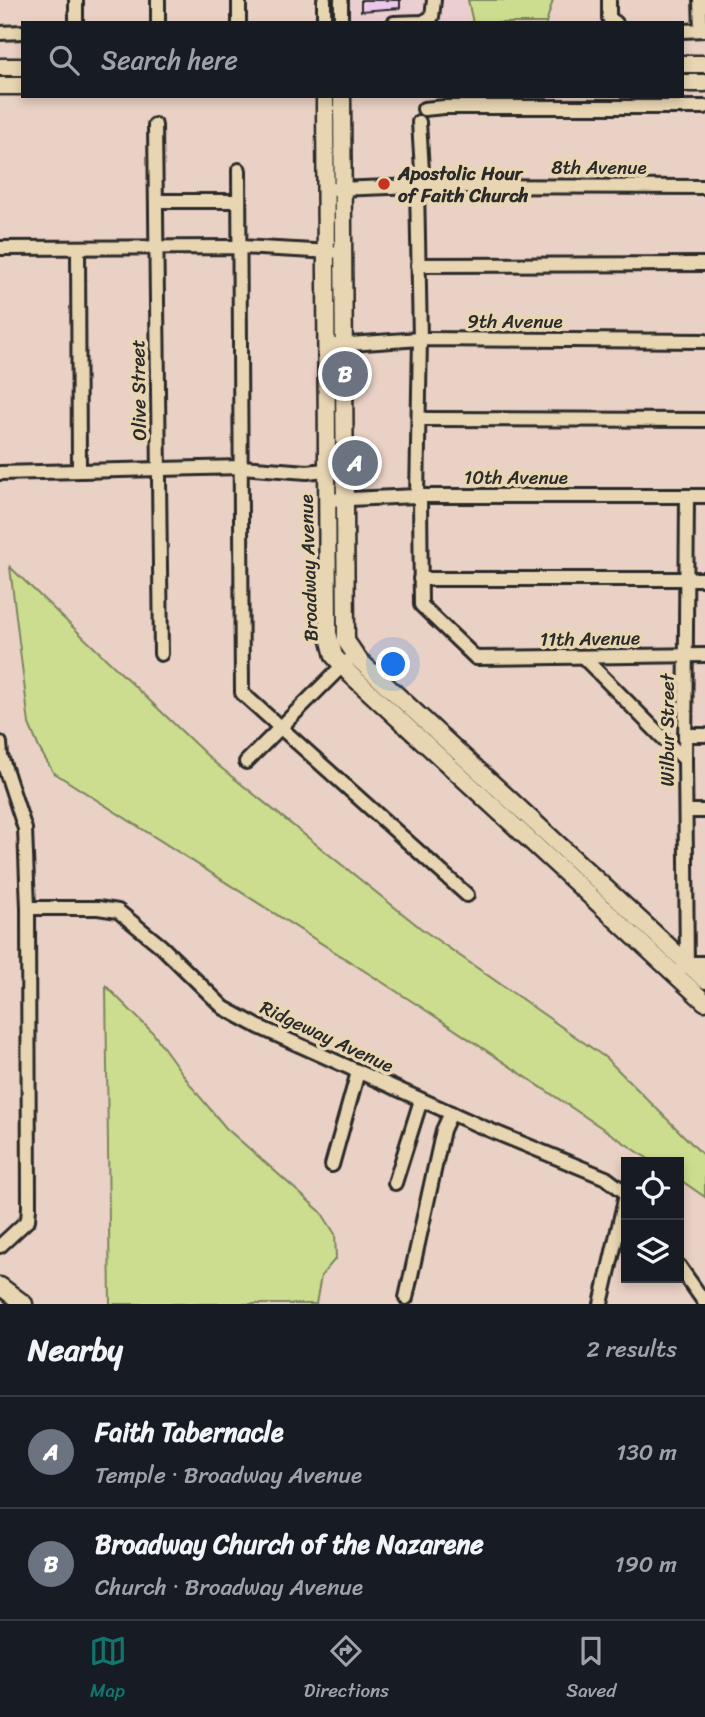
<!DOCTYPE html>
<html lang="en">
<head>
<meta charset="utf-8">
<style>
  body { margin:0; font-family:Sriracha,sans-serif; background:#20242c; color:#f1f3f6 }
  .controls { position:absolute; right:21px; bottom:21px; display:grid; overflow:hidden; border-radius:0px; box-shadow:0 4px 10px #0003 }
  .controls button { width:63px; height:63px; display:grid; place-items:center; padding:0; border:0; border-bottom:2px solid #363941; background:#171b24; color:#f1f3f6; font:35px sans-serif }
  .you { position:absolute; left:394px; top:665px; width:24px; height:24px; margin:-18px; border:5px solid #fff; border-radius:50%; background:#1a73e8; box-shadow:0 0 0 10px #1a73e833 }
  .badge { display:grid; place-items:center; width:46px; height:46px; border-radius:50%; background:#0f766e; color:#fff; font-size:23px; font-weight:700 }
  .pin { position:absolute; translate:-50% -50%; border:4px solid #fff; box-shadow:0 2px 7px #0006 }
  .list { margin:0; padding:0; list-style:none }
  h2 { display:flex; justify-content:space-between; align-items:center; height:91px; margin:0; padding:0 28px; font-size:30px }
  h2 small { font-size:23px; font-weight:400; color:#9ea1a6 }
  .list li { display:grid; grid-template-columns:46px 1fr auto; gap:21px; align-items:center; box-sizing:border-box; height:112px; padding:0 28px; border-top:2px solid #363941 }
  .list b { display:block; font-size:26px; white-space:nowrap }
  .list p { margin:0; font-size:23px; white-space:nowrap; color:#9ea1a6 }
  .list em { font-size:23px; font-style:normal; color:#9ea1a6 }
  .icon { flex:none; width:38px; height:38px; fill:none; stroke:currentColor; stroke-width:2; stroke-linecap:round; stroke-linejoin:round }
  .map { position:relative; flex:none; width:705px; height:1304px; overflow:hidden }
  .search { position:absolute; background:#171b24; box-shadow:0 4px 10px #0003; left:21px; right:21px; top:21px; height:77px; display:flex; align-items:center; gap:18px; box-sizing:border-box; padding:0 24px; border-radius:0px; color:#9ea1a6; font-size:26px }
  .sheet { height:315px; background:#171b24 }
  nav { display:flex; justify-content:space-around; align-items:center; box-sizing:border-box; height:98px; border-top:2px solid #363941; background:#171b24; font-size:19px; color:#9ea1a6 }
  nav a { display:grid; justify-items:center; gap:4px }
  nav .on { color:#0f766e }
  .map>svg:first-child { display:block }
  .built { fill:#ebced1 }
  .green { fill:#cddd90; stroke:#7c845e; stroke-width:2 }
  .building { fill:#edc6ee; stroke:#2b2b2b; stroke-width:2 }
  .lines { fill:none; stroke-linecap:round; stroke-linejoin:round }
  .minor-casing { stroke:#2b2b2b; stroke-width:18 }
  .major-casing { stroke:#2b2b2b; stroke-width:21 }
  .minor { stroke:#e8d6b3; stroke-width:12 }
  .major { stroke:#e8d6b3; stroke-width:16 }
  .poi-dot { fill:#c8321e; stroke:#e8d6b3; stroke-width:2.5 }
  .labels { text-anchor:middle; stroke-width:7; stroke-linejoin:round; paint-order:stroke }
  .street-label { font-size:19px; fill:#2b2b2b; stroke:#e8d6b3 }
  .poi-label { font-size:19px; font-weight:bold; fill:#2b2b2b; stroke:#e8d6b3; text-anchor:start }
</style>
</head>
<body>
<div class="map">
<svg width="705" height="1304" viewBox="0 0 705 1304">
  <rect width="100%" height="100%" fill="#ead1c5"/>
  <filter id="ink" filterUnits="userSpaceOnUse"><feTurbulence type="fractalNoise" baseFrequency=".0143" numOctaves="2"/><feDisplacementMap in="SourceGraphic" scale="14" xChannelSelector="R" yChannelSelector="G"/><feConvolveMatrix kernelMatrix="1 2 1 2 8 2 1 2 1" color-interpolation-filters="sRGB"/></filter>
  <g filter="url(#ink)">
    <path class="built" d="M343,0H466L467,23H343Z"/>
    <g class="green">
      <path d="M468,0H553L546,23H473Z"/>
      <path d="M10,567L215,763L423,930L606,1058L705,1157V1197L679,1179V1162H653L421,1007L53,772L39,748L29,724Z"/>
      <path d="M106,986L153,1033L195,1091L226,1128L321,1212L335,1234L336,1258L321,1276L316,1304H110Z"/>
    </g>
    <path class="building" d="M361,0H400V8L361,11Z"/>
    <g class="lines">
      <g class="minor-casing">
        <g id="minor">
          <path d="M76,0V23"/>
          <path d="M158,0V23"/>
          <path d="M239,0V23"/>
          <path d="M341,0V23"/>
          <path d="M609,0V18L616,23"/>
          <path d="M700,0L701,30"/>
          <path d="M324,23V0"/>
          <path d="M394,23L423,22L432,17L434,0"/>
          <path d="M682,31L705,30"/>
          <path d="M0,33L23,32"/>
          <path d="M424,109L444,107H705"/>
          <path d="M419,122L423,187"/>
          <path d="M155,125L161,654"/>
          <path d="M239,170L242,693L467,895"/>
          <path d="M417,186L420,339L417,496"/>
          <path d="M336,189L417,186L705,187"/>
          <path d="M156,201H239"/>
          <path d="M0,248L240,247L332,252"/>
          <path d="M78,248L79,471"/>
          <path d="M418,265L705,264"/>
          <path d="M336,345L420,339L705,341"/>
          <path d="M419,419L705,420"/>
          <path d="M0,473L241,467L307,472L343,468"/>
          <path d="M420,496L421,605L476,658L705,655"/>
          <path d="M326,500L417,496H705"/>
          <path d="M420,579H705"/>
          <path d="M584,658L685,760"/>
          <path d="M685,735H705"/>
          <path d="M0,743L1,756L25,829L28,908L29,1207L28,1220L0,1246"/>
          <path d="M246,762L347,661"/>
          <path d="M687,811H705"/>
          <path d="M28,908H98L118,911L161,946L224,1008L259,1027L480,1126L606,1178L626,1193"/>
          <path d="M687,963L685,760L687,496"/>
          <path d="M683,967L687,963H705"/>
          <path d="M332,1165L358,1072"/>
          <path d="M395,1183L421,1100"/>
          <path d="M679,1266L705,1303"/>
          <path d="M406,1298L443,1130L451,1113"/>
          <path d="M601,1304L626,1195"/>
        </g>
      </g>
      <g class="major-casing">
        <g id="major">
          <path d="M682,64H705"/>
          <path d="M0,67H23"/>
          <path d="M682,83H705"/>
          <path d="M0,86H23"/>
          <path d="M325,96L328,633L334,656L350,674L705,1002"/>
          <path d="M342,96L346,641L359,660L705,980"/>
          <path d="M0,1286L24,1304"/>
        </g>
      </g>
      <use href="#minor" class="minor"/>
      <use href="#major" class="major"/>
    </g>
  </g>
  <circle class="poi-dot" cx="384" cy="184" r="7"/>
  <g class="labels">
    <g class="street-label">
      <text x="599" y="174">8th Avenue</text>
      <text x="515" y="328">9th Avenue</text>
      <text transform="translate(138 390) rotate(-91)" y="7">Olive Street</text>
      <text x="516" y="484">10th Avenue</text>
      <text transform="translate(308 568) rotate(-92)" y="7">Broadway Avenue</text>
      <text transform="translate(590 638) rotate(-1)" y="7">11th Avenue</text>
      <text transform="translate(667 730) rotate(-90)" y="7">Wilbur Street</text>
      <text transform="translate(327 1036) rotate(25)" y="7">Ridgeway Avenue</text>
    </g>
    <g class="poi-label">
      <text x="398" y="180">Apostolic Hour<tspan x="398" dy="22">of Faith Church</tspan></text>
    </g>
  </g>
</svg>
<div class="controls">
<button><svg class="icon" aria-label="locate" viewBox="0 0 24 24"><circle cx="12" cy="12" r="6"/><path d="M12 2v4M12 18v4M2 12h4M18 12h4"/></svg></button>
<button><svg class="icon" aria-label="layers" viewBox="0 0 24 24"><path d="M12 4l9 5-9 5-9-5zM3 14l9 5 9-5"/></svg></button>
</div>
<div class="you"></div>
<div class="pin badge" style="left:355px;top:463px;background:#6b7280">A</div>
<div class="pin badge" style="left:345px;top:374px;background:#6b7280">B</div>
<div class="search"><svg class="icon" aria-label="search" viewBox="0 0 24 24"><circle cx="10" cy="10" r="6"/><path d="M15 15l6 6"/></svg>Search here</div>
</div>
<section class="sheet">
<h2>Nearby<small>2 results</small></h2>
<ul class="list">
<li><span class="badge" style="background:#6b7280">A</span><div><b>Faith Tabernacle</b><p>Temple · Broadway Avenue</p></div><em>130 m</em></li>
<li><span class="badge" style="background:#6b7280">B</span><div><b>Broadway Church of the Nazarene</b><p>Church · Broadway Avenue</p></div><em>190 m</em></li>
</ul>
</section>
<nav>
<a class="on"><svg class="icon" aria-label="map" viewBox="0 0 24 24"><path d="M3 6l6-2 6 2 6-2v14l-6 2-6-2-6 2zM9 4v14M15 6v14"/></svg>Map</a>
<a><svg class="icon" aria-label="directions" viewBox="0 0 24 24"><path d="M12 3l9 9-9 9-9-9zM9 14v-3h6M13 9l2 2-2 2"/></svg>Directions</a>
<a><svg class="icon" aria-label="saved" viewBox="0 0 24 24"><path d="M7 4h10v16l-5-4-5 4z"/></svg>Saved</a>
</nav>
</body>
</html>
